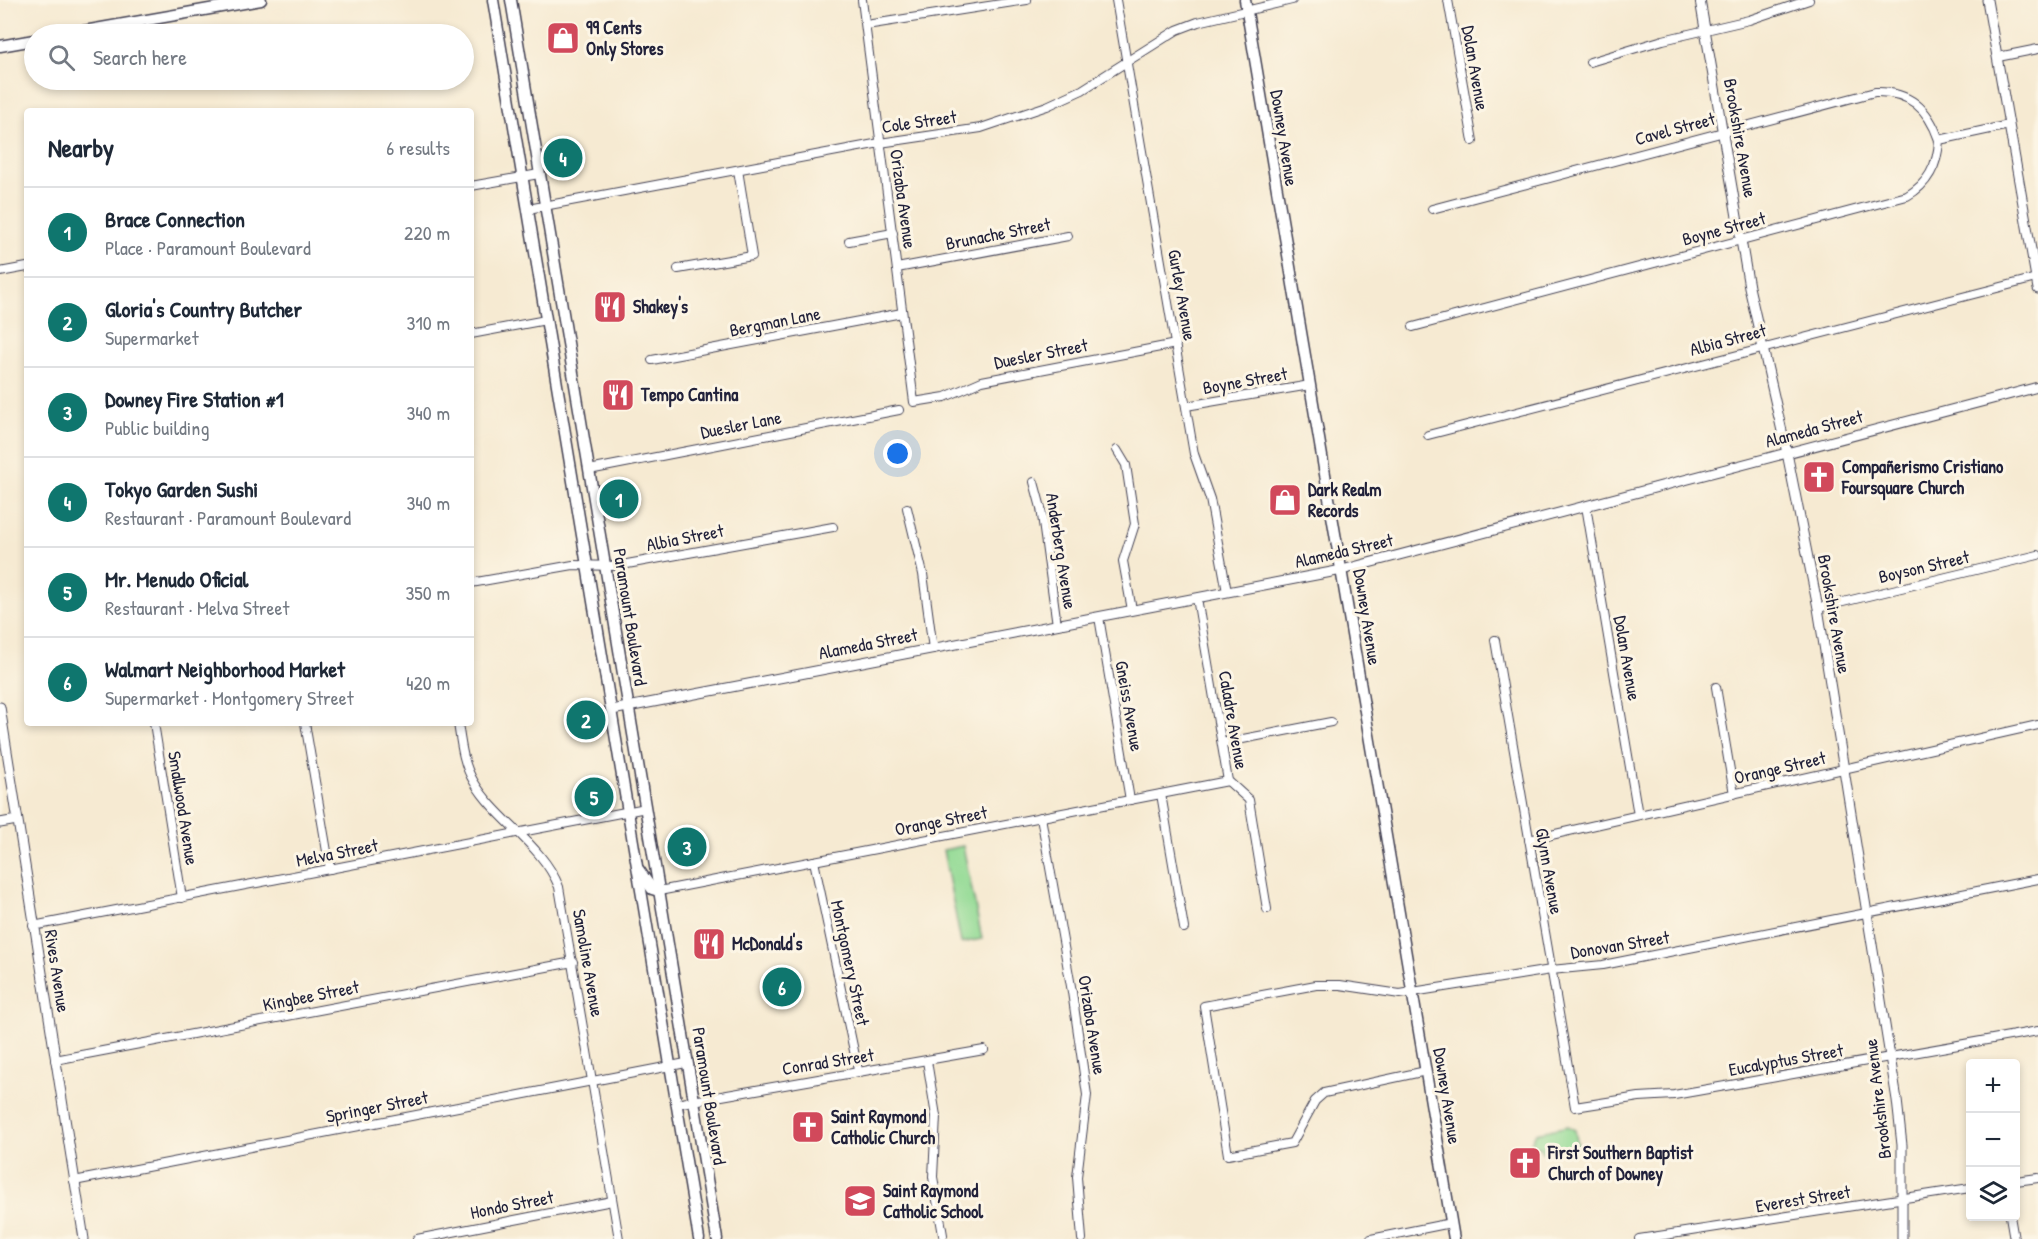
<!DOCTYPE html>
<html lang="en">
<head>
<meta charset="utf-8">
<style>
  body { margin:0; font-family:"Patrick Hand",sans-serif; background:#f6f6f7; color:#1f2937 }
  .controls { position:absolute; right:18px; bottom:18px; display:grid; overflow:hidden; border-radius:6px; box-shadow:0 3px 9px #0003 }
  .controls button { width:54px; height:54px; display:grid; place-items:center; padding:0; border:0; border-bottom:2px solid #e0e1e3; background:#fff; color:#1f2937; font:30px sans-serif }
  .you { position:absolute; left:898px; top:454px; width:21px; height:21px; margin:-15px; border:4px solid #fff; border-radius:50%; background:#1a73e8; box-shadow:0 0 0 9px #1a73e833 }
  .badge { display:grid; place-items:center; width:39px; height:39px; border-radius:50%; background:#0f766e; color:#fff; font-size:20px; font-weight:700 }
  .pin { position:absolute; translate:-50% -50%; border:3px solid #fff; box-shadow:0 2px 6px #0006 }
  .list { margin:0; padding:0; list-style:none }
  h2 { display:flex; justify-content:space-between; align-items:center; height:78px; margin:0; padding:0 24px; font-size:26px }
  h2 small { font-size:20px; font-weight:400; color:#747a83 }
  .list li { display:grid; grid-template-columns:39px 1fr auto; gap:18px; align-items:center; box-sizing:border-box; height:90px; padding:0 24px; border-top:2px solid #e0e1e3 }
  .list b { display:block; font-size:22px; white-space:nowrap }
  .list p { margin:0; font-size:20px; white-space:nowrap; color:#747a83 }
  .list em { font-size:20px; font-style:normal; color:#747a83 }
  .icon { flex:none; width:33px; height:33px; fill:none; stroke:currentColor; stroke-width:2; stroke-linecap:round; stroke-linejoin:round }
  .map { position:relative; flex:none; width:2038px; height:1239px; overflow:hidden }
  .search { position:absolute; background:#fff; box-shadow:0 3px 9px #0003; left:24px; top:24px; width:450px; height:66px; display:flex; align-items:center; gap:15px; box-sizing:border-box; padding:0 21px; border-radius:33px; color:#747a83; font-size:22px }
  .panel { position:absolute; background:#fff; box-shadow:0 3px 9px #0003; left:24px; top:108px; width:450px; height:618px; border-radius:6px }
  .map>svg:first-child { display:block }
  .green { fill:#93da94; stroke:#5a7e68; stroke-width:1.5 }
  .lines { fill:none; stroke-linecap:round; stroke-linejoin:round }
  .minor-casing { stroke:#424052; stroke-width:10 }
  .tertiary-casing { stroke:#424052; stroke-width:11 }
  .secondary-casing { stroke:#424052; stroke-width:13 }
  .minor { stroke:#fff; stroke-width:8 }
  .tertiary { stroke:#fff; stroke-width:9 }
  .secondary { stroke:#fff; stroke-width:10 }
  .labels { text-anchor:middle; stroke-width:6; stroke-linejoin:round; paint-order:stroke }
  .poi-label { font-size:18px; font-weight:bold; fill:#22223b; stroke:#fcf5e5; text-anchor:start }
  .street-label { font-size:18px; fill:#22223b; stroke:#fcf5e5 }
</style>
</head>
<body>
<div class="map">
<svg width="2038" height="1239" viewBox="0 0 2038 1239">
  <rect width="100%" height="100%" fill="#fcf5e5"/>
  <filter id="ink" filterUnits="userSpaceOnUse"><feTurbulence type="fractalNoise" baseFrequency=".0167" numOctaves="2"/><feDisplacementMap in="SourceGraphic" scale="12" xChannelSelector="R" yChannelSelector="G"/><feConvolveMatrix kernelMatrix="1 2 1 2 8 2 1 2 1" color-interpolation-filters="sRGB"/></filter>
  <filter id="wash" filterUnits="userSpaceOnUse"><feTurbulence type="fractalNoise" baseFrequency=".008" numOctaves="4" result="noise"/><feDisplacementMap in="SourceGraphic" scale="24" xChannelSelector="R" yChannelSelector="G"/><feGaussianBlur stdDeviation="1.35" result="paint"/><feColorMatrix in="noise" values="0 0 0 0 0 0 0 0 0 0 0 0 0 0 0 0 0 1.4 0 .05"/><feComposite in="paint" operator="in"/></filter>
  <g filter="url(#wash)">
    <rect width="100%" height="100%" fill="#f6ead2"/>
    <g class="green">
      <path d="M963,846L982,939L961,943L943,850Z"/>
      <path d="M1568,1126L1575,1130L1578,1146L1542,1152L1541,1147L1529,1149V1153H1526L1536,1133Z"/>
    </g>
  </g>
  <g filter="url(#ink)">
    <g class="lines">
      <g class="minor-casing">
        <g id="minor">
          <path d="M862,0L914,402L945,397L982,381L1176,344"/>
          <path d="M1116,0L1194,454L1210,499L1227,592"/>
          <path d="M1448,0L1473,141"/>
          <path d="M866,25L1027,0"/>
          <path d="M1998,57L2038,49"/>
          <path d="M1590,62L1663,40L1749,20L1809,0"/>
          <path d="M471,186L539,174"/>
          <path d="M528,209L880,143L981,128L1047,106L1082,90L1177,30L1198,22L1292,0"/>
          <path d="M1432,209L1875,92C1909,91 1928,108 1939,140"/>
          <path d="M849,241L893,233"/>
          <path d="M897,268L1068,236"/>
          <path d="M678,269L752,256L738,170"/>
          <path d="M0,272L27,267"/>
          <path d="M1413,327L1907,196C1928,184 1938,164 1939,140L2009,125"/>
          <path d="M471,334L546,320"/>
          <path d="M652,360L902,313"/>
          <path d="M1186,406L1310,385"/>
          <path d="M1428,435L2036,278"/>
          <path d="M1117,450L1126,465L1135,524L1123,561L1132,610"/>
          <path d="M589,470L899,410"/>
          <path d="M1034,482L1041,508L1057,625"/>
          <path d="M1586,506L1638,815"/>
          <path d="M907,508L923,574L933,649"/>
          <path d="M471,583L573,565L616,566L833,527"/>
          <path d="M1197,598L1228,781L1249,800L1267,909"/>
          <path d="M1818,608L2038,555"/>
          <path d="M1099,617L1130,800"/>
          <path d="M1495,640L1575,1107L1639,1097L1674,1095L2038,1031"/>
          <path d="M1716,687L1734,794"/>
          <path d="M154,723L182,898"/>
          <path d="M305,723L330,869"/>
          <path d="M458,723C461,743 463,764 474,782C497,821 542,844 559,887L619,1239"/>
          <path d="M1222,743L1331,722"/>
          <path d="M1161,794L1184,928"/>
          <path d="M1041,817L1072,992L1087,1095L1077,1177L1082,1239"/>
          <path d="M1529,840L2038,725"/>
          <path d="M814,861L858,1070"/>
          <path d="M659,891L1228,781"/>
          <path d="M33,926L646,808"/>
          <path d="M55,1060L573,962"/>
          <path d="M927,1061L936,1116L933,1177L943,1235"/>
          <path d="M1426,1071L1324,1093L1315,1101L1292,1143L1228,1155L1204,1006L1316,985H1340L1400,994L1551,970L1603,965L2038,879"/>
          <path d="M676,1104L984,1050"/>
          <path d="M74,1181L686,1063"/>
          <path d="M2016,1181L2038,1178"/>
          <path d="M2010,1216L2014,1239"/>
          <path d="M417,1239L612,1201"/>
          <path d="M1371,1239L1451,1223"/>
          <path d="M1639,1239L1970,1188"/>
        </g>
      </g>
      <g class="tertiary-casing">
        <g id="tertiary">
          <path d="M1700,0L1749,287L1787,453L1818,608L1897,1100L1902,1145V1239"/>
          <path d="M1987,0L2038,289"/>
          <path d="M0,707L84,1239"/>
          <path d="M612,710L1342,570L2038,387"/>
          <path d="M0,823L17,820"/>
        </g>
      </g>
      <g class="secondary-casing">
        <g id="secondary">
          <path d="M493,0L699,1239"/>
          <path d="M511,0L717,1239"/>
          <path d="M1245,0L1454,1239"/>
          <path d="M67,34L261,0"/>
          <path d="M0,46L34,40"/>
          <path d="M639,870L652,889L659,891"/>
        </g>
      </g>
      <use href="#minor" class="minor"/>
      <use href="#tertiary" class="tertiary"/>
      <use href="#secondary" class="secondary"/>
    </g>
  </g>
  <defs>
    <g id="shop-square" transform="scale(1.725)"><rect x="-9" y="-9" width="18" height="18" rx="4" fill="#d1495b" stroke="#fcf5e5"/><path d="M-5-2.5h2.3a2.7 3.5 0 0 1 5.4 0H5L5.5 6h-11ZM-1.5-2.5h3a1.5 2.3 0 0 0-3 0Z" fill="#fff"/></g>
    <g id="restaurant-square" transform="scale(1.725)"><rect x="-9" y="-9" width="18" height="18" rx="4" fill="#d1495b" stroke="#fcf5e5"/><path d="M-5-6h1v4h1v-4h1v4h1v-4h1v5L-1.5 .5V6h-2V.5L-5-1ZM5-6V6H3V1.5H1.5Q1.5-4 5-6Z" fill="#fff"/></g>
    <g id="church-square" transform="scale(1.725)"><rect x="-9" y="-9" width="18" height="18" rx="4" fill="#d1495b" stroke="#fcf5e5"/><path d="M-1.2-6h2.4v3.5h3.3v2.4h-3.3V6h-2.4V-.1h-3.3v-2.4h3.3Z" fill="#fff"/></g>
    <g id="school-square" transform="scale(1.725)"><rect x="-9" y="-9" width="18" height="18" rx="4" fill="#d1495b" stroke="#fcf5e5"/><path d="M0-5L7-2L0 1L-7-2ZM-4 1L0 2.5L4 1V4Q0 6-4 4Z" fill="#fff"/></g>
  </defs>
  <g fill-rule="evenodd">
    <use href="#shop-square" x="563" y="38"/>
    <use href="#restaurant-square" x="610" y="307"/>
    <use href="#restaurant-square" x="618" y="395"/>
    <use href="#church-square" x="1819" y="477"/>
    <use href="#shop-square" x="1285" y="500"/>
    <use href="#restaurant-square" x="709" y="944"/>
    <use href="#church-square" x="808" y="1127"/>
    <use href="#church-square" x="1525" y="1163"/>
    <use href="#school-square" x="860" y="1201"/>
  </g>
  <g class="labels">
    <g class="poi-label">
      <text x="586" y="34">99 Cents<tspan x="586" dy="21">Only Stores</tspan></text>
      <text x="633" y="313">Shakey's</text>
      <text x="641" y="401">Tempo Cantina</text>
      <text x="1842" y="473">Compañerismo Cristiano<tspan x="1842" dy="21">Foursquare Church</tspan></text>
      <text x="1308" y="496">Dark Realm<tspan x="1308" dy="21">Records</tspan></text>
      <text x="732" y="950">McDonald's</text>
      <text x="831" y="1123">Saint Raymond<tspan x="831" dy="21">Catholic Church</tspan></text>
      <text x="1548" y="1159">First Southern Baptist<tspan x="1548" dy="21">Church of Downey</tspan></text>
      <text x="883" y="1197">Saint Raymond<tspan x="883" dy="21">Catholic School</tspan></text>
    </g>
    <g class="street-label">
      <text transform="translate(1475 68) rotate(80)" y="6">Dolan Avenue</text>
      <text transform="translate(919 122) rotate(-8)" y="6">Cole Street</text>
      <text transform="translate(1675 129) rotate(-15)" y="6">Cavel Street</text>
      <text transform="translate(1284 138) rotate(81)" y="6">Downey Avenue</text>
      <text transform="translate(1740 138) rotate(80)" y="6">Brookshire Avenue</text>
      <text transform="translate(903 199) rotate(82)" y="6">Orizaba Avenue</text>
      <text transform="translate(1724 229) rotate(-15)" y="6">Boyne Street</text>
      <text transform="translate(998 234) rotate(-11)" y="6">Brunache Street</text>
      <text transform="translate(1182 295) rotate(80)" y="6">Gurley Avenue</text>
      <text transform="translate(775 322) rotate(-11)" y="6">Bergman Lane</text>
      <text transform="translate(1728 340) rotate(-15)" y="6">Albia Street</text>
      <text transform="translate(1041 354) rotate(-11)" y="6">Duesler Street</text>
      <text transform="translate(1245 381) rotate(-10)" y="6">Boyne Street</text>
      <text transform="translate(741 425) rotate(-11)" y="6">Duesler Lane</text>
      <text transform="translate(1814 429) rotate(-15)" y="6">Alameda Street</text>
      <text transform="translate(685 538) rotate(-11)" y="6">Albia Street</text>
      <text transform="translate(1061 551) rotate(81)" y="6">Anderberg Avenue</text>
      <text transform="translate(1344 551) rotate(-13)" y="6">Alameda Street</text>
      <text transform="translate(1924 567) rotate(-13)" y="6">Boyson Street</text>
      <text transform="translate(1834 614) rotate(80)" y="6">Brookshire Avenue</text>
      <text transform="translate(630 617) rotate(81)" y="6">Paramount Boulevard</text>
      <text transform="translate(1367 617) rotate(81)" y="6">Downey Avenue</text>
      <text transform="translate(868 644) rotate(-11)" y="6">Alameda Street</text>
      <text transform="translate(1627 658) rotate(80)" y="6">Dolan Avenue</text>
      <text transform="translate(1129 706) rotate(80)" y="6">Gneiss Avenue</text>
      <text transform="translate(1233 720) rotate(80)" y="6">Caladre Avenue</text>
      <text transform="translate(1780 768) rotate(-13)" y="6">Orange Street</text>
      <text transform="translate(183 808) rotate(81)" y="6">Smallwood Avenue</text>
      <text transform="translate(941 821) rotate(-11)" y="6">Orange Street</text>
      <text transform="translate(337 853) rotate(-11)" y="6">Melva Street</text>
      <text transform="translate(1549 871) rotate(80)" y="6">Glynn Avenue</text>
      <text transform="translate(1620 945) rotate(-9)" y="6">Donovan Street</text>
      <text transform="translate(588 963) rotate(80)" y="6">Samoline Avenue</text>
      <text transform="translate(850 963) rotate(78)" y="6">Montgomery Street</text>
      <text transform="translate(57 971) rotate(81)" y="6">Rives Avenue</text>
      <text transform="translate(311 996) rotate(-11)" y="6">Kingbee Street</text>
      <text transform="translate(1092 1025) rotate(81)" y="6">Orizaba Avenue</text>
      <text transform="translate(1786 1060) rotate(-10)" y="6">Eucalyptus Street</text>
      <text transform="translate(828 1062) rotate(-9)" y="6">Conrad Street</text>
      <text transform="translate(709 1096) rotate(81)" y="6">Paramount Boulevard</text>
      <text transform="translate(1447 1096) rotate(81)" y="6">Downey Avenue</text>
      <text transform="translate(1878 1099) rotate(-97)" y="6">Brookshire Avenue</text>
      <text transform="translate(377 1107) rotate(-11)" y="6">Springer Street</text>
      <text transform="translate(1803 1199) rotate(-9)" y="6">Everest Street</text>
      <text transform="translate(512 1205) rotate(-11)" y="6">Hondo Street</text>
    </g>
  </g>
</svg>
<div class="controls">
<button>+</button>
<button>−</button>
<button><svg class="icon" aria-label="layers" viewBox="0 0 24 24"><path d="M12 4l9 5-9 5-9-5zM3 14l9 5 9-5"/></svg></button>
</div>
<div class="you"></div>
<div class="pin badge" style="left:619px;top:499px">1</div>
<div class="pin badge" style="left:586px;top:720px">2</div>
<div class="pin badge" style="left:687px;top:847px">3</div>
<div class="pin badge" style="left:563px;top:158px">4</div>
<div class="pin badge" style="left:594px;top:797px">5</div>
<div class="pin badge" style="left:782px;top:987px">6</div>
<div class="search"><svg class="icon" aria-label="search" viewBox="0 0 24 24"><circle cx="10" cy="10" r="6"/><path d="M15 15l6 6"/></svg>Search here</div>
<section class="panel">
<h2>Nearby<small>6 results</small></h2>
<ul class="list">
<li><span class="badge">1</span><div><b>Brace Connection</b><p>Place · Paramount Boulevard</p></div><em>220 m</em></li>
<li><span class="badge">2</span><div><b>Gloria's Country Butcher</b><p>Supermarket</p></div><em>310 m</em></li>
<li><span class="badge">3</span><div><b>Downey Fire Station #1</b><p>Public building</p></div><em>340 m</em></li>
<li><span class="badge">4</span><div><b>Tokyo Garden Sushi</b><p>Restaurant · Paramount Boulevard</p></div><em>340 m</em></li>
<li><span class="badge">5</span><div><b>Mr. Menudo Oficial</b><p>Restaurant · Melva Street</p></div><em>350 m</em></li>
<li><span class="badge">6</span><div><b>Walmart Neighborhood Market</b><p>Supermarket · Montgomery Street</p></div><em>420 m</em></li>
</ul>
</section>
</div>
</body>
</html>
